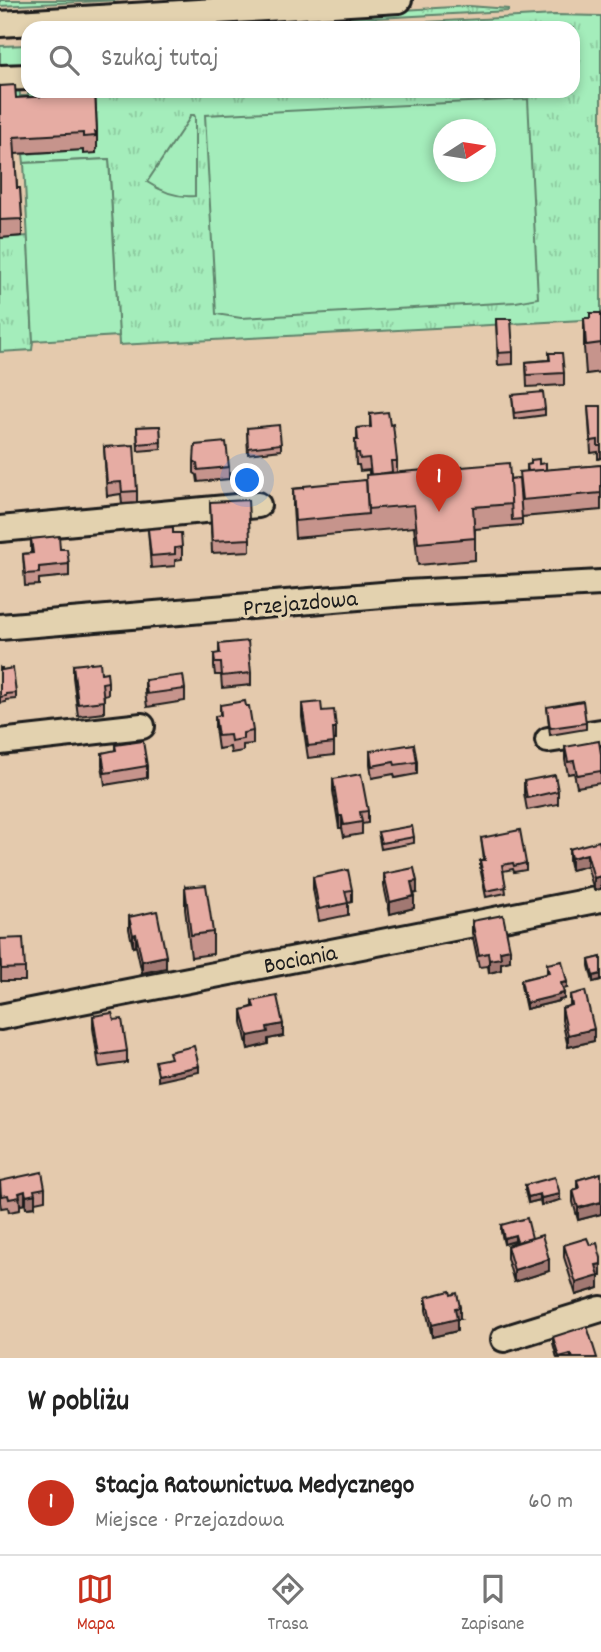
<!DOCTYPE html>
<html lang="pl">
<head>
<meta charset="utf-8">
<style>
  body { margin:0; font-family:Dekko,sans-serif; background:#f6f6f6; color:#222 }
  .compass { position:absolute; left:433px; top:119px; width:63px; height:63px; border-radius:50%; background:#fff; box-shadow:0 4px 10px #0003; rotate:78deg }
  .you { position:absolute; left:248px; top:481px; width:24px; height:24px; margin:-18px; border:5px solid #fff; border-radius:50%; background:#1a73e8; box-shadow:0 0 0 10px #1a73e833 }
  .badge { display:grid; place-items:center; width:46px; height:46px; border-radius:50%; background:#c8321e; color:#fff; font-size:23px; font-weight:700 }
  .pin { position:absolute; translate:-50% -58px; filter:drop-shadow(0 2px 4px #0008) }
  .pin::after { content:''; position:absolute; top:37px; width:24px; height:21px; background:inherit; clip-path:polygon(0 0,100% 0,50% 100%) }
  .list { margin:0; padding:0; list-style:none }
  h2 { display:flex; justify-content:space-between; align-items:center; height:91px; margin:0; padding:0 28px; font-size:30px }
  h2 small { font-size:23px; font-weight:400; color:#767676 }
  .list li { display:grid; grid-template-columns:46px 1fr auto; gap:21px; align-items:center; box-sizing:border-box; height:105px; padding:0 28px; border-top:2px solid #e0e0e0 }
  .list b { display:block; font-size:26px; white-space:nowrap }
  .list p { margin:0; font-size:23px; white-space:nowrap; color:#767676 }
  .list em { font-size:23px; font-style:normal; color:#767676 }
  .icon { flex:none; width:38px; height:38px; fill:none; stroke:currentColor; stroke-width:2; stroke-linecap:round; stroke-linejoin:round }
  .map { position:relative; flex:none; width:601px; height:1358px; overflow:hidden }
  .search { position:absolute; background:#fff; box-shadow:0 4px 10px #0003; left:21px; right:21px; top:21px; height:77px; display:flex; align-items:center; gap:18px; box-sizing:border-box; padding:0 24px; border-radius:21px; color:#767676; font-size:26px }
  .sheet { height:196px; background:#fff }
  nav { display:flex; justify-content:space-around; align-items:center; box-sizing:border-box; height:98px; border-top:2px solid #e0e0e0; background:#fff; font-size:19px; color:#767676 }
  nav a { display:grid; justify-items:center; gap:4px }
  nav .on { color:#c8321e }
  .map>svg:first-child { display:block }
  .grass { fill:url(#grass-tufts); stroke:#60846c; stroke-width:2; fill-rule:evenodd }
  .garden { fill:#a4edbb; stroke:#60846c; stroke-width:2; fill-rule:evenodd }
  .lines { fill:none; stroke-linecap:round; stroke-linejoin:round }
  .minor-casing { stroke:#1c1c1c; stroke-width:30 }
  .minor { stroke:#e3d2af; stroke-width:24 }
  .wall { fill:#c6948c; stroke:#1c1c1c; stroke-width:2 }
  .shaded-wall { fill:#a17872; stroke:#1c1c1c; stroke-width:2 }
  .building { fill:#e6aca3; stroke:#1c1c1c; stroke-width:2 }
  .labels { text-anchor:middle; stroke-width:7; stroke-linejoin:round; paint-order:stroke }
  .street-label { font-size:24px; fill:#1c1c1c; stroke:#e3d2af }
</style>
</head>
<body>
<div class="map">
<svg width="601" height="1358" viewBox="0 0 601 1358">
  <defs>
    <pattern id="grass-tufts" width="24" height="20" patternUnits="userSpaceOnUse" patternTransform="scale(1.75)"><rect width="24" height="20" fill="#a4edbb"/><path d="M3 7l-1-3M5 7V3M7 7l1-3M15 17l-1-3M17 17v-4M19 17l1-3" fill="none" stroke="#8dcba0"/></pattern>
  </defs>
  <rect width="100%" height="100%" fill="#e4caad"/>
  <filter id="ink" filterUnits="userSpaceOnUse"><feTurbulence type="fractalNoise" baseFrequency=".0143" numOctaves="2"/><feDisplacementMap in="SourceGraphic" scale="14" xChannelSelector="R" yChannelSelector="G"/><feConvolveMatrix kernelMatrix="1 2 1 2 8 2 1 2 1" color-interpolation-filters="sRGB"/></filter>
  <g filter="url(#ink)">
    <g class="grass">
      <path d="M0,0H119L0,6Z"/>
      <path d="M469,6L508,9V11L263,24L237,28L236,25L255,19Z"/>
      <path d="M555,15L601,16V319L119,345L109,159L24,163L23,154L97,149L16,116L0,85L19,84L20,96H28V91H573V28H318ZM444,130H486V172H444Z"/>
      <path d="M28,45V68L0,70V46Z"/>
      <path d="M28,236L33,341L32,350L0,352V238Z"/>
    </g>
    <g class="garden">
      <path d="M528,99L538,298L516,302L241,318L216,314L205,115ZM444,130H486V172H444Z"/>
      <path d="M190,115H194L195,117V196C177,198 162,192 147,182L189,119Z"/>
      <path d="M109,159L119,336L33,341L24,163Z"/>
    </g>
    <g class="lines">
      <g class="minor-casing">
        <g id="minor">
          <path d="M0,24L399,0"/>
          <path d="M0,78L28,77"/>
          <path d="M0,529L258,505"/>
          <path d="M0,627L406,593L601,583"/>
          <path d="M548,740L601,732"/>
          <path d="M0,742L142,726"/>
          <path d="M0,1017L601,899"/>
          <path d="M504,1339L601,1309"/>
        </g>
      </g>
      <use href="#minor" class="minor"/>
    </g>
    <g class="wall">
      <path d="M0,86L16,98L64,95V91H95L97,132V149H96V153L83,154V150L15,154L17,188L22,219V236L0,238Z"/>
      <path d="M601,313V372L586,374L584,347V318H590Z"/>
      <path d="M496,319L513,352V364L498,365Z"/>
      <path d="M549,353L564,373V385L527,387L526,362L549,360Z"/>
      <path d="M512,395L545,409V415L514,419Z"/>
      <path d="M588,406H601V458L598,459V452L591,453Z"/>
      <path d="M370,414L390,425L397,461V473L510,479L519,478L527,472V465L539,464L546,470L601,465V510L522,517V525L475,529V560L418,565L414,527L295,538L293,507V489L366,480L369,475V470L360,471L359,465H356L355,440H357V428L370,427Z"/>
      <path d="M160,426L161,449L138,451L137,427Z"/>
      <path d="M247,428L281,444V450L248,454Z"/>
      <path d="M104,447L137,491V503L122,504L121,494L107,496Z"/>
      <path d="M194,461L229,467V479L198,482L197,475L194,473Z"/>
      <path d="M210,502L250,539V551L212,553Z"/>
      <path d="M148,529L173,533L182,547V559L175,560V566L151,568Z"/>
      <path d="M31,539L60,549L69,564V576L39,579V585L25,586L23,554L31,553Z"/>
      <path d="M219,644L251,673V685L222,688L221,675H215L214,666V654H219Z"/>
      <path d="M73,665L101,673L108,682V694L104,695V713L78,716L73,677Z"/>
      <path d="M0,668L2,670L16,693V699L6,700V702L0,703Z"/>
      <path d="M145,680L185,689V701L147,707L145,692Z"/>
      <path d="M302,704L322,711L336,728V740H334V755L308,758L302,717Z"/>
      <path d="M220,705L253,731V744L243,745V751L231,753L230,747L218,749L215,728V716H220Z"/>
      <path d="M547,707L586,723V729L550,735Z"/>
      <path d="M115,745L147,766V778L105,785L102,765V753L115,751Z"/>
      <path d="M565,747L601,754V783L577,787L574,773L568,774L565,760Z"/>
      <path d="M370,751L417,762V774L395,778L394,774L372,778L370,764Z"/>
      <path d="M333,779L368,811V823L362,824V834L344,837L342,828H339L333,791Z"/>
      <path d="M524,781L558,791V804L527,810L524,793Z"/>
      <path d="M378,832L414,837V843L381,849Z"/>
      <path d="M481,838L526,863V870L514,872L513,869L503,871L506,893L486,897L480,867V860H484Z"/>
      <path d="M601,848V889L594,890L587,866L571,870L569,861V849Z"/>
      <path d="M384,874L417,893L414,894V908L390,914L384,886Z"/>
      <path d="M313,877L352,890V902L348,903V915L319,921L313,889Z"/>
      <path d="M185,887L213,932V954L191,957L185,909Z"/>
      <path d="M129,917L166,968L142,973L136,946L133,947L129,929Z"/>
      <path d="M472,921L510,961L501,963V970L489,973L488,966L479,967L472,933Z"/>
      <path d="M0,939L25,968V981H1V967H0Z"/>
      <path d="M601,957V980L593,982L589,966V960Z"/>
      <path d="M547,964L567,988L563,989L564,999L559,1000V1001L526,1009L521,986V980L547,974Z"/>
      <path d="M570,995L594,1041L568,1047L562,1020V1008L570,1006Z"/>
      <path d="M252,1001L283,1036L268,1039V1044L248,1049L242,1022V1010L252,1007Z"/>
      <path d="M93,1016L114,1020L127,1051V1063L99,1067L93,1028Z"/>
      <path d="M601,1173V1214L578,1220L573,1202V1190L577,1189V1180Z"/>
      <path d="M0,1181L45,1188V1200L35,1202V1207L26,1208L25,1204L20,1205V1210L9,1212L8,1207L1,1208L0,1202Z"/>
      <path d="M525,1185L560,1200L541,1205L540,1200L528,1203L525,1191Z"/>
      <path d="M501,1225L532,1238L549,1271L514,1282L507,1258V1246L516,1243L515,1241L504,1244L501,1232Z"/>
      <path d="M564,1245H590L601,1258V1276H599V1288L576,1295L564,1257Z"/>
      <path d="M426,1297L460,1319H457V1331L432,1337L426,1310Z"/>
      <path d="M553,1337L597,1358H557L553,1343Z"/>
    </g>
    <g class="shaded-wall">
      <rect x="339" y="816" width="3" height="12"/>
      <path d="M587,854V866L571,870V858Z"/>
      <path d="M601,876V889L594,890V878Z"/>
      <path d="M417,881V893L411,894V882Z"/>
      <path d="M414,896V908L390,914V902Z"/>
      <path d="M136,934V946L133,947V935Z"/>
      <path d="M510,949V961L501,963V970L489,973V960L500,951Z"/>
      <path d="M166,956V968L142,973V961Z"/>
      <path d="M601,974V980L593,982V976Z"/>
      <path d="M567,982V988L561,989V983Z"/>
      <path d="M564,993V999L559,1000V1001L526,1009V1003Z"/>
      <path d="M283,1024V1036L268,1039V1044L248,1049V1036L267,1027Z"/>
      <path d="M594,1029V1041L568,1047V1035Z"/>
      <path d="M199,1066V1072L158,1081V1075Z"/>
      <path d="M25,1191V1204L20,1205L19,1193Z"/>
      <path d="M35,1194V1207L26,1208V1196Z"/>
      <path d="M540,1194V1200L528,1203V1197Z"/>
      <path d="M560,1194V1200L541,1205V1198Z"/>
      <path d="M601,1202V1214L578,1220V1208Z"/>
      <path d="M515,1235V1241L504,1244V1238Z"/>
      <path d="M549,1259V1271L514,1282V1270Z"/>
      <path d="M601,1264V1276H599V1288L576,1295V1283L596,1265Z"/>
      <path d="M460,1307V1319H457V1331L432,1337V1325L455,1308Z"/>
      <path d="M571,1354V1358H559V1357Z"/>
    </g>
    <g class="building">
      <path d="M15,85L16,98L65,95L64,91H95L97,132H95L96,136L83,137V133L14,137L17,188H20L22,219L0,220V86Z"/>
      <path d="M590,313H601V343L586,345L584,318H590Z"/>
      <path d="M496,319H511L513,352L498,353Z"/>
      <path d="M549,353H562L564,373L527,375L526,362L550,360Z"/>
      <path d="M543,392L545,409L514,413L512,395Z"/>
      <path d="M588,406H601V446H598V440L591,441Z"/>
      <path d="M388,412L390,425L393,424L397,461H391L392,472L371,475L369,458L360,459L359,453H356L355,440H358L357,428L371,427L370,414Z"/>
      <path d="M279,425L281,444L248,448L247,428Z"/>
      <path d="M160,426L161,442L138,444L137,427Z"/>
      <path d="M226,442L229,467L198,470L197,463L194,461L195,445Z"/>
      <path d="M134,445L137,491L122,492L121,482L107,483L104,447Z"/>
      <path d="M539,459V464L546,463V470L528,471L527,465L531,464V460Z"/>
      <path d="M509,463L512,504L473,507L475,538L418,543L414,505L368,509L366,475Z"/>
      <path d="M601,465V493L522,500L519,472Z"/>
      <path d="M519,478L522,519L512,520L510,479Z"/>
      <path d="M366,480L368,514L295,521L293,489L304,488V486Z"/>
      <path d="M248,500L250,539L212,541L210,502Z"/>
      <path d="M173,527V533H181L182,547L175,548V554L151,556L148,529Z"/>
      <path d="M59,536L60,549H67L69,564L39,567V573L25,574L23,554L33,553L31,539Z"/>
      <path d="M248,641L251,673L222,676L221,663H215L214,654L220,653L219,644Z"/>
      <path d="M100,662L101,673L107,672L108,682L102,683L104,701L78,704L73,665Z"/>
      <path d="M0,668H2V670L13,668L16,693L6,694V696L0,697Z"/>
      <path d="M183,675L185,689L147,694L145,680Z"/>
      <path d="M245,701L246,706H249L253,731L243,733V739L231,741L230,735L218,736L215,716L221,715L220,705Z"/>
      <path d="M583,701L586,723L550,728L547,707Z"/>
      <path d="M321,702L322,711L334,710L336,728H333L334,743L308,746L302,704Z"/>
      <path d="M143,741L147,766L105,773L102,753L116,750L115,745Z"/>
      <path d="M599,741L601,754V771L577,775L574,761L568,762L565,747Z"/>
      <path d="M414,744L417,762L395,765L394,762L372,766L370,751Z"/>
      <path d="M361,774L368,811L360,812L362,822L344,825L342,816H339L333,779Z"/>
      <path d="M555,775L558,791L527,798L524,781Z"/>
      <path d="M412,826L414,837L381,843L378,832Z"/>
      <path d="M520,830L526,863L514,866L513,863L502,865L506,887L486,891L480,860H485L481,838Z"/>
      <path d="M599,841L601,848V876L594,878L587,854L571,858L569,849Z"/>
      <path d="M414,868L417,881L411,882L414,896L390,902L384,874Z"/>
      <path d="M348,870L352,890L345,891L348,903L319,909L313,877Z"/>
      <path d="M206,885L213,932L191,935L185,887Z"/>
      <path d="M157,911L166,956L142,961L136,934L133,935L129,917Z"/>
      <path d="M503,915L510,949L500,951L501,958L489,960L488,953L479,955L472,921Z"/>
      <path d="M23,938L25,968L1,969L0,939Z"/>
      <path d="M601,957V974L593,976L589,960Z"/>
      <path d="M562,961L567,982L561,983L564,993L559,994V995L526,1003L521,980L549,973L547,964Z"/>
      <path d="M585,991L594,1029L568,1035L562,1008L572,1005L570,995Z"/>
      <path d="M277,996L283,1024L267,1027L268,1032L248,1036L242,1010L254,1007L252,1001Z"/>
      <path d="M112,1013L114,1020L122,1019L127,1051L99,1055L93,1016Z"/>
      <path d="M194,1046L199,1066L158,1075L155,1061L171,1058L169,1052Z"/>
      <path d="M42,1172L45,1188L34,1190L35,1194L26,1196L25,1191L19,1193L20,1197L9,1199L8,1195L1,1196L0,1181Z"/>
      <path d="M601,1173V1202L578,1208L573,1190L579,1188L577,1180Z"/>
      <path d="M555,1177L560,1194L541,1198L540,1194L528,1197L525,1185Z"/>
      <path d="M527,1218L532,1238L517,1242L515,1235L504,1238L501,1225Z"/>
      <path d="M542,1235L549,1259L514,1270L507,1246Z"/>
      <path d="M587,1238L590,1245L597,1243L601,1258V1264L596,1265L599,1276L576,1283L564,1245Z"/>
      <path d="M450,1291L451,1295L457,1293L460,1307L455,1308L457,1319L432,1325L426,1297Z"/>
      <path d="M587,1326L597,1358H573L571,1354L559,1357L553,1337Z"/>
    </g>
  </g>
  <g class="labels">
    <g class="street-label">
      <text transform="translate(300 602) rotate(-5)" y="8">Przejazdowa</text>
      <text transform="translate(300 958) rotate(-11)" y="8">Bociania</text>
    </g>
  </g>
</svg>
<svg class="compass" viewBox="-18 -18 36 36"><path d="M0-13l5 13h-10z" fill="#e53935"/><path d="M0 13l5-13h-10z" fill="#767676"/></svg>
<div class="you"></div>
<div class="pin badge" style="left:439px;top:512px">1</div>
<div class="search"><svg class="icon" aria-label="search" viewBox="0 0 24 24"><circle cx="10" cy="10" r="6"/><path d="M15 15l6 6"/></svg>Szukaj tutaj</div>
</div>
<section class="sheet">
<h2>W pobliżu<small></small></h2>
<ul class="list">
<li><span class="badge">1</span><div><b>Stacja Ratownictwa Medycznego</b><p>Miejsce · Przejazdowa</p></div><em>60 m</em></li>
</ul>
</section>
<nav>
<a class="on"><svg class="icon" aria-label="map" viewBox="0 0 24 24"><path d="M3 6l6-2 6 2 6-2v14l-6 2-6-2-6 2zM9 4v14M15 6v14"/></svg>Mapa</a>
<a><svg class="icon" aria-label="directions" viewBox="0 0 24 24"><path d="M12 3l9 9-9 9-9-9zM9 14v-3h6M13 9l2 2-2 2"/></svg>Trasa</a>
<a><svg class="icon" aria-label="saved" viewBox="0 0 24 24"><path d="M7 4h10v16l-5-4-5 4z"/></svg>Zapisane</a>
</nav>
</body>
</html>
